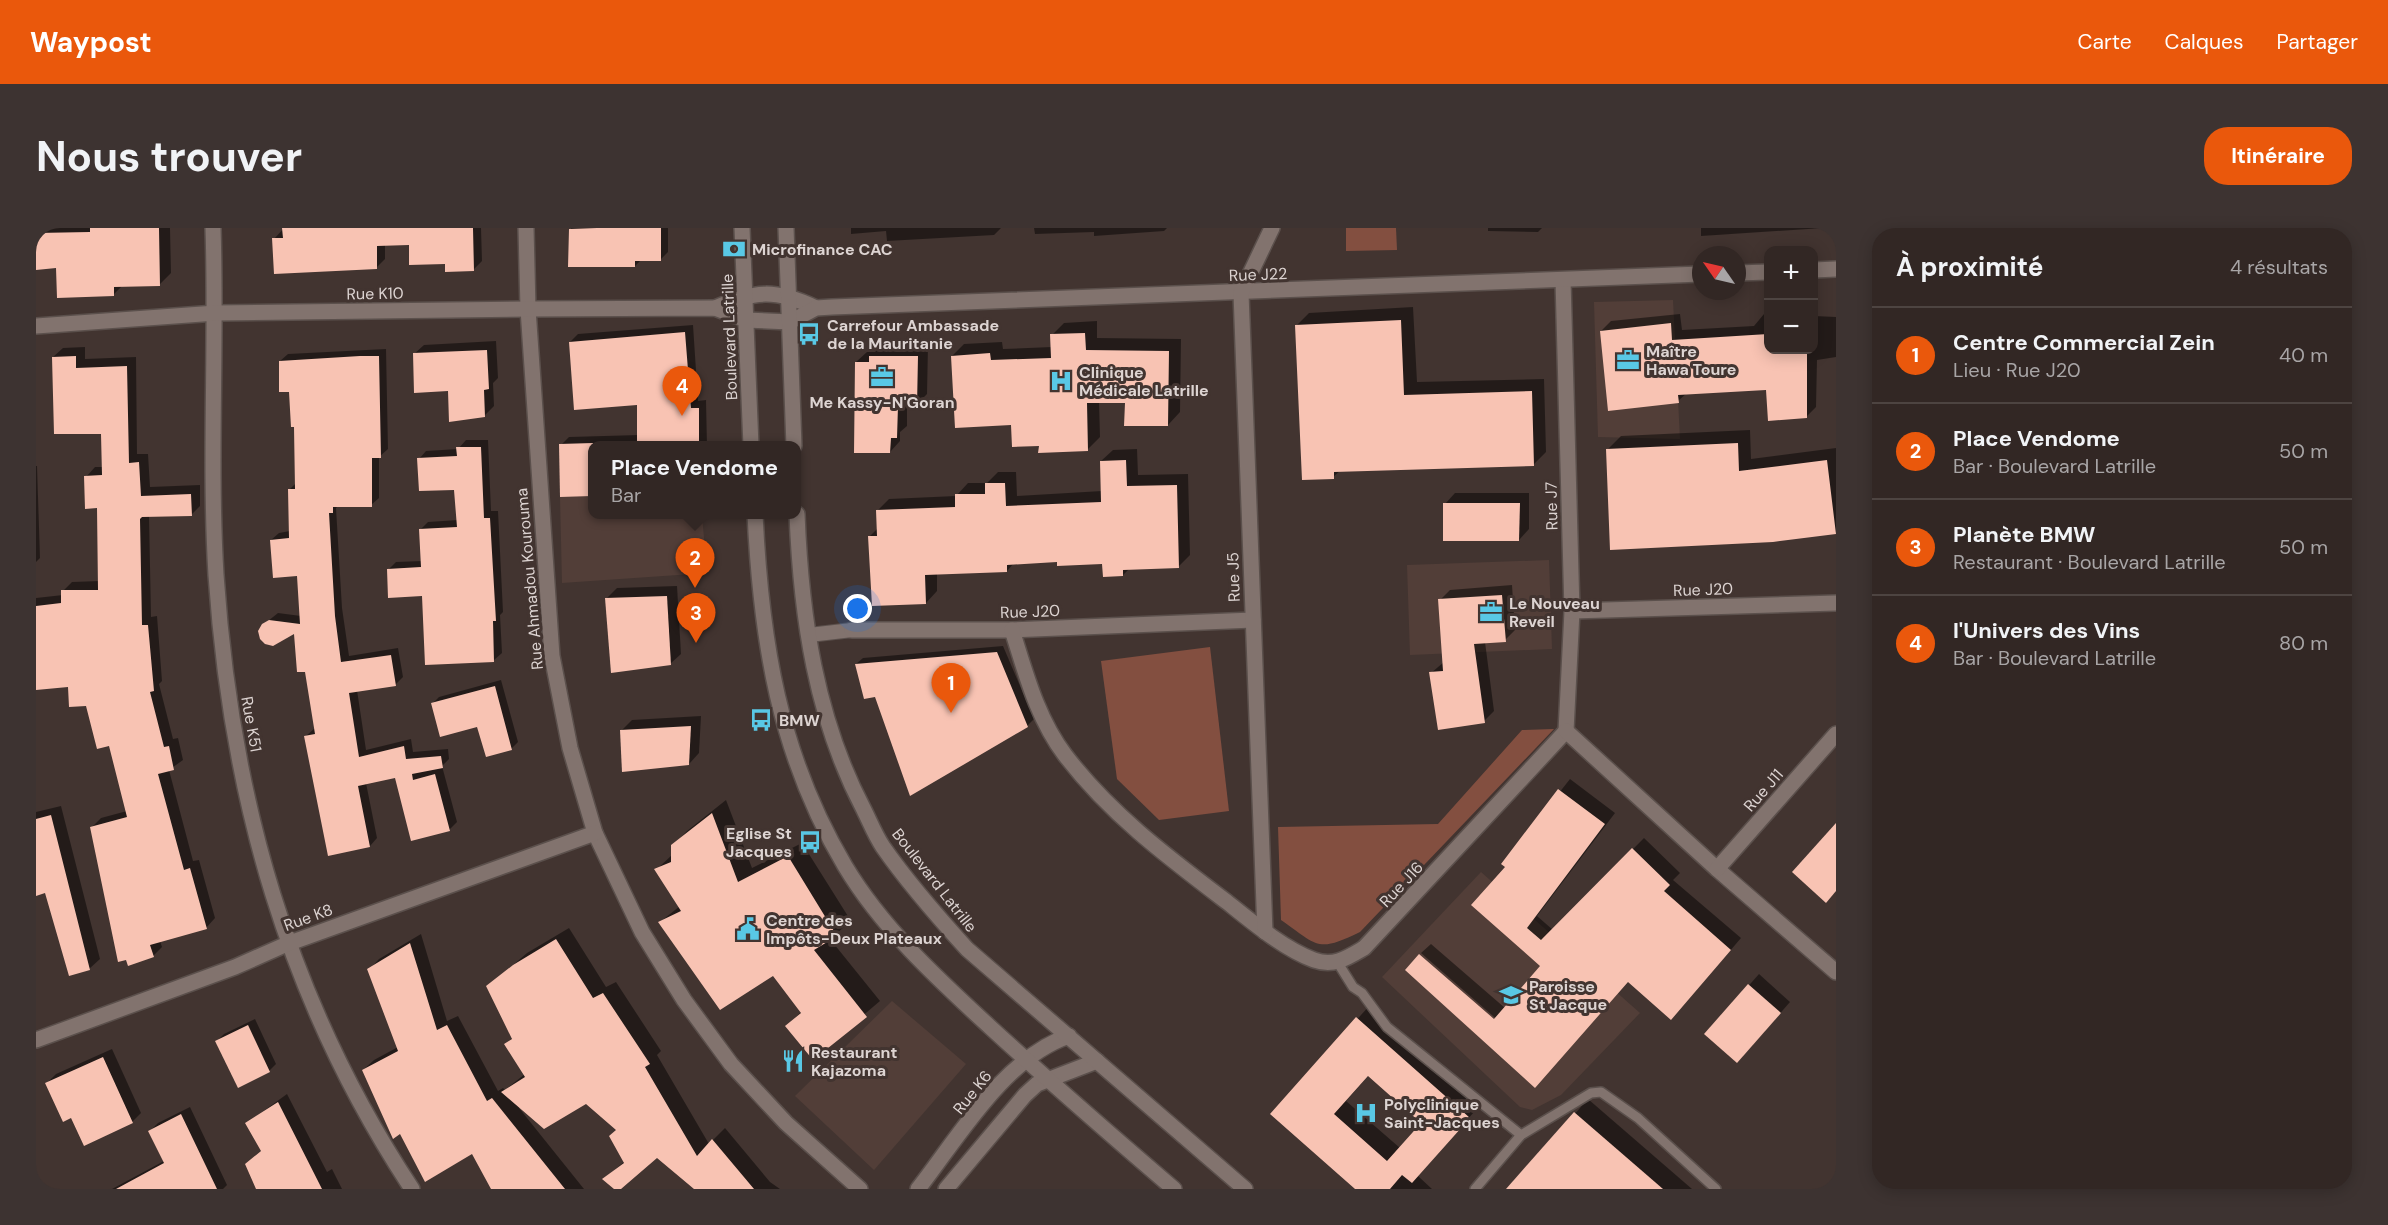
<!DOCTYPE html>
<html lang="fr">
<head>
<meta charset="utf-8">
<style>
  body { margin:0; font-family:"DM Sans",sans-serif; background:#3d3331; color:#f1f3f6 }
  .controls { position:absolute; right:18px; top:18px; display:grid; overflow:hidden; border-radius:12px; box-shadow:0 3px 15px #0003 }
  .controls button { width:54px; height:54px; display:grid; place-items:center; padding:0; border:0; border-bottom:2px solid #4d4441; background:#322724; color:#f1f3f6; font:30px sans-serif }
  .compass { position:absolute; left:1656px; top:18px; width:54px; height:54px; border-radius:50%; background:#322724; box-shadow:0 3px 15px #0003; rotate:304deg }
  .you { position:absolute; left:822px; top:381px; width:21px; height:21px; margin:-15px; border:4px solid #fff; border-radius:50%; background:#1a73e8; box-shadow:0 0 0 9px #1a73e833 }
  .badge { display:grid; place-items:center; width:39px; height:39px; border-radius:50%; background:#ea580c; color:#fff; font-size:20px; font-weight:700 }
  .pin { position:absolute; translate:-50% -50px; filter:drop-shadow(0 2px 3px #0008) }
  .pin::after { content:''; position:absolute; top:32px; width:21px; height:18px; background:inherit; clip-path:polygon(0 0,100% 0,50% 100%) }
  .popup { position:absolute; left:552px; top:213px; width:213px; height:78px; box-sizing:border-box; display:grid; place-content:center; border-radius:12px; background:#322724; filter:drop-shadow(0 2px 4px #0005); font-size:20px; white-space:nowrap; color:#a8a5a6 }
  .popup b { font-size:22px; color:#f1f3f6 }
  .popup::after { content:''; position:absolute; left:50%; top:100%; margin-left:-12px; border:12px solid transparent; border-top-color:#322724 }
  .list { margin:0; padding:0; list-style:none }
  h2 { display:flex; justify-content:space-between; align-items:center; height:78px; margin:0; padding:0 24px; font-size:26px }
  h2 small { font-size:20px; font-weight:400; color:#a8a5a6 }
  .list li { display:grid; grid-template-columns:39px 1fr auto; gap:18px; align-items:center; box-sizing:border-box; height:96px; padding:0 24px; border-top:2px solid #4d4441 }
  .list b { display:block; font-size:22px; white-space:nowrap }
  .list p { margin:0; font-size:20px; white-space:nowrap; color:#a8a5a6 }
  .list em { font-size:20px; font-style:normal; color:#a8a5a6 }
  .map { position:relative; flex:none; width:1800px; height:961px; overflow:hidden; border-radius:24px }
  header { display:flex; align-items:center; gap:36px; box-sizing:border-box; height:84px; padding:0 30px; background:#ea580c; color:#fff }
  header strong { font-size:28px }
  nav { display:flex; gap:33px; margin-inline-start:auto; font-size:21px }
  .intro { display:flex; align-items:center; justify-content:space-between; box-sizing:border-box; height:144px; padding:0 36px }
  h1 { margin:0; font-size:42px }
  .button { padding:15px 27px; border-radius:24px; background:#ea580c; color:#fff; font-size:21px; font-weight:700 }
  main { display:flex; gap:36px; padding:0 36px }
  aside { flex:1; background:#322724; border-radius:24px; box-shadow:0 3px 15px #0003 }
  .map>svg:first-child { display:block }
  .built { fill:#523e38 }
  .green { fill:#834f40 }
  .shadow { fill:#0007; fill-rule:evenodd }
  .building { fill:#f8c3b3; fill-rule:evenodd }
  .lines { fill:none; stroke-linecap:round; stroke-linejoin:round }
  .service-casing { stroke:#5b504c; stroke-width:12 }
  .pedestrian-casing { stroke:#5b504c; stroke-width:16 }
  .minor-casing { stroke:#5b504c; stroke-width:18 }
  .secondary-casing { stroke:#5b504c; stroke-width:18 }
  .service { stroke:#82736e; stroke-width:9 }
  .pedestrian { stroke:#82736e; stroke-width:14 }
  .minor { stroke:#82736e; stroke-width:15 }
  .secondary { stroke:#82736e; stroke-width:15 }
  .labels { text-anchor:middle; stroke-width:6; stroke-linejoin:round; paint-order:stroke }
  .poi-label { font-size:16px; font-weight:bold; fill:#ddd4d2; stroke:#423430; text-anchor:start }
  .street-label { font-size:16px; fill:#ddd4d2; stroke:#423430 }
</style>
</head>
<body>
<header>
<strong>Waypost</strong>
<nav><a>Carte</a><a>Calques</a><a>Partager</a></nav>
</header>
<div class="intro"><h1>Nous trouver</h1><a class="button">Itinéraire</a></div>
<main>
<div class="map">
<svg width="1800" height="961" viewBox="0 0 1800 961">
  <rect width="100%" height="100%" fill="#423430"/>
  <g class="built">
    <path d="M1637,72L1644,211L1562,209L1558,74Z"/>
    <path d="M557,268V286L666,287L671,345L526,355L524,269Z"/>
    <path d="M1513,332L1516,421L1374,427L1371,337Z"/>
    <path d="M1445,644L1604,785L1525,867L1496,882L1484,879L1346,749Z"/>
    <path d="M856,773L930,836L838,942L759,868Z"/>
  </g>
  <g class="green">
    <path d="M1310,0H1360L1361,22L1310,23Z"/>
    <path d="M1174,419L1193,583L1123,592L1081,551L1065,433Z"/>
    <path d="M1518,501L1324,704C1281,725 1282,718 1245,692L1242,599L1402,596L1486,502Z"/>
  </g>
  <g class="shadow">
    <path d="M0,0H134L135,45L123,57L86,58L77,67L21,39L0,40Z"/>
    <path d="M248,0H445L446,33L437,42L410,34L374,16L349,17V31L341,39L238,11Z"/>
    <path d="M535,0H632V24L624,32H605L599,38H534Z"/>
    <path d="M815,0H965L958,7L851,13L850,3L815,6Z"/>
    <path d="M998,0H1131L1128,3L1058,8V4L999,6Z"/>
    <path d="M1452,0H1506L1502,4L1452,3Z"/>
    <path d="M1665,0H1787L1665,8Z"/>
    <path d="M1377,79L1381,154L1508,151L1510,224L1497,237L1304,243L1297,249L1260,98L1273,85Z"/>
    <path d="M1644,86L1646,102L1718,98L1728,86H1732V122H1778V88L1800,89V129L1781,132L1780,179L1770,189L1732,161L1651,165L1642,173L1565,103L1575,93Z"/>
    <path d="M1061,93V110L1145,111L1144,184L1132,197L1090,173H1063L1064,209L1052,221L1004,216L976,195L916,128L928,116L966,114L967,121L1016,119V107L1028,95Z"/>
    <path d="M657,97L662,173L670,172L671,218H557V266L525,217L533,209L603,207L602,175L534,114L542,106Z"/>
    <path d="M460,113L462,150L457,155L458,178L448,188L413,162L378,126L388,117Z"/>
    <path d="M845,118H892L891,166L881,176H871V198L864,204V213L854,224L820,134L831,124H839Z"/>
    <path d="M49,119V131L100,129L101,226H112L114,259L164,257V278L155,287H113L115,389L121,388L126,453L123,456L137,511L142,510L147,532L133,542L157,633L163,632L179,690L170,700L124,713L126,719L117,728L55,600L65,590L91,583L74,516L52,476L33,457L0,460V370L27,367V363L36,354L64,353L62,279L50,249L59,239H67L66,205L17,129L27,120Z"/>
    <path d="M350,121L352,221L343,229V270L335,277H303L300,280L306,380L313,428L362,420L367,449L359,457L321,462L330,522L375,511L377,524L412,521L413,531L406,538L421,594L413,602L360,548L330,555L341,610L334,618L270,508L279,500L270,442L259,403L227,397L242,385L265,388L263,346L235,312L243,305L254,303V261L260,255L259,197L255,162L244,133L252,126Z"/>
    <path d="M1714,202L1715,231L1800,220V304L1737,312L1572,221L1585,208Z"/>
    <path d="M430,212H452L455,283H462L467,384L464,387L466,425L458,432L387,366L352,342L360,334L386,333L384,302L392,294L422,292L419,260L383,231L390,223L422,221Z"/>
    <path d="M1101,221L1102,247L1152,246L1154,327L1142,339L1094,340L1087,347L1068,334L1022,333L978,335L971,343L901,345V363L890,375L833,309L842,300L841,283L853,271L920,268L932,255H951L962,244H980L981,268L1066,263L1065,233L1077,222Z"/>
    <path d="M1,238L4,330L0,334V238Z"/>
    <path d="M1419,265H1493V301L1483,312L1409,276Z"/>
    <path d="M1476,357L1479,402L1469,412L1449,414L1458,483L1448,493L1395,445L1408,434L1404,372L1414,362Z"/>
    <path d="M641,358L645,426L634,436L570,371L581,360Z"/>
    <path d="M967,418L998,491L991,498L840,467L820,436L827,430Z"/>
    <path d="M465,452L482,514L475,521L442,497L396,476L403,469Z"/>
    <path d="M665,488L663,525L653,536L586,502L596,492Z"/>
    <path d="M1534,551L1579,585L1501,688L1517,702L1608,610L1644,645L1637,652L1705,710L1646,779L1592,753L1463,797L1465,795L1385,725L1395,716L1469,780L1506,738L1437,677L1471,638L1467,636Z"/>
    <path d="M690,572L716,640L766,615L815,693L794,711L844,773L777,830L751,798L766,783L737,746L624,694L644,678L620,642L637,626V618L651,603Z"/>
    <path d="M25,578L64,731L53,741L11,663L0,666V584Z"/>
    <path d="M533,700L570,759L580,754L625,823L621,827L673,916L689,900L734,954L744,961H660L621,928L580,961L568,951L589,933L582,901L550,874L483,880L548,961H457L436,924L365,904L327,842L338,832L362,819L333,742L343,731L385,706L411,793L422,788L462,863L467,860L469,862L489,846L470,816L477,809L452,759L491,725Z"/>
    <path d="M1723,746L1754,774L1711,823L1670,806Z"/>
    <path d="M1334,777L1445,876L1382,948L1396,961H1319L1236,886ZM1333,847L1387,894L1364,920L1310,873Z"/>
    <path d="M219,791L240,836L233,843L203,858L181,813L188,806Z"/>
    <path d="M76,821L105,885L96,894L36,888L11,855L20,846Z"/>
    <path d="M251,866L291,944L296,941L306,961H222L220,927L226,922L211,895Z"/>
    <path d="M1552,871L1656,961H1472Z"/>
    <path d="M154,879L191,957L187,961H76L128,933L114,903L122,895Z"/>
  </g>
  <g class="building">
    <path d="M54,0H123L124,58L78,59V68L21,70L20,40L0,42V5L54,4Z"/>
    <path d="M246,0H437L438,43L409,44V36L373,37V17L341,18V41L238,46L236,10H247Z"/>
    <path d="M561,0H625V33H599V39H532L533,1Z"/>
    <path d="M1365,92L1368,167L1496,163L1498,238L1298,244V251L1266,252L1259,97Z"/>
    <path d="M1635,95L1636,112L1732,106V122H1771V190L1732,193L1730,162L1642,167L1643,175L1572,183L1564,103Z"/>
    <path d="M649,104L655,180H663V218H601V177L538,182L533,114Z"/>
    <path d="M1049,105L1050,122L1133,123L1132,198H1088L1089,175H1051L1052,223L1002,225L1003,218L976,219L975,197L919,200L915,128L954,125L955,132L1015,130L1014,106Z"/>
    <path d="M451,122L453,161L448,162L449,189L413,194L412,163L378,165L377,125Z"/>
    <path d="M40,128V140L91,138L93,235L103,234L105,268L155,266L156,288L106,289L104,291L106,397H112L118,463L114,464L128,519L133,518L138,542L122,546L148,642L154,640L171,701L114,717L118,729L92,738L90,732L82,734L54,599L91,589L73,518L61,521L50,478L33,479L32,459L0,462V378L25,375V362H62L61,280L49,281L48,248L66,247L65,206H18L16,129Z"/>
    <path d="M324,128H343L345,230H336V279H297V285H293L299,388L305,434L355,427L360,458L313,465L323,529L368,518L370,531L405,528L407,540L376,546L377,552L399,546L414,603L375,613L359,550L322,558L334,619L292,628L268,508L279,506L269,444H261L258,406L237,418L229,416L224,411L222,403L226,396L233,392L264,396L261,348L237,350L234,312L253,310L252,261H259L258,199H255L253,164H243V133Z"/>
    <path d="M833,128H882L881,178H862L861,210H855L854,225H818L819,134H833Z"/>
    <path d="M557,215V268L524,269L523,216Z"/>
    <path d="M1702,215L1703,243L1791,232L1800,306L1737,314L1574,322L1570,221Z"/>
    <path d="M420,219H445L448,290H454L460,393H457L458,434L389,437L386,368L352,370L351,341L385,339L383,301L421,299L418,262L383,263L381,230L421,228Z"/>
    <path d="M1090,232L1091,258L1141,257L1143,340L1087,342V348L1067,349L1066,336L1021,338V334L971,337V344L889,347L890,376L836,378L832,308H841L840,282L919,279V266H949V255H969L970,278L1065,274L1064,233Z"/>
    <path d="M1407,275H1484L1483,313H1407Z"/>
    <path d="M1466,367L1470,414L1438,416L1449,495L1402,502L1393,444L1407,443L1402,371Z"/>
    <path d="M631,368L635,437L575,445L569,370Z"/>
    <path d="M961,424L992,499L874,568L839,469L828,471L819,436Z"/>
    <path d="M459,458L476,522L450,529L441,499L404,509L395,475Z"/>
    <path d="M655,498L653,537L586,544L584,502Z"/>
    <path d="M1522,561L1569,596L1491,700L1505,712L1596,620L1634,657L1628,663L1695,722L1635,792L1592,754L1499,860L1369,742L1383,726L1458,791L1504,738L1435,677L1469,639L1465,636Z"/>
    <path d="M676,585L702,654L752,628L801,708L778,722L831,789L777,832L749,798L765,785L737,748L684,782L622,694L645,683L618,641L635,634V617Z"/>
    <path d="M15,587L54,742L33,748L9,665L0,668V591Z"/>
    <path d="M1800,595V663L1790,675L1756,644Z"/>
    <path d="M520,711L557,770L567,765L614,836L609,839L661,928L676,911L718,961H658L621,930L585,961H578L566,951L588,935L573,908L580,902L550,876L508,901L465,864L489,849L468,816L476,811L450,758L477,737Z"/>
    <path d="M374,715L401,802L411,797L451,873L456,870L529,961H455L436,926L389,954L364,906L357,911L326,842L362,823L331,741Z"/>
    <path d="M1712,756L1745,785L1701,835L1668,806Z"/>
    <path d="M1320,789L1434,890L1376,955L1366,947L1354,961H1319L1234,886ZM1332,848L1385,895L1351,933L1298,886Z"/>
    <path d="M212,797L234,844L202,860L179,813Z"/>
    <path d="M67,829L97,895L48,918L35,890L27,894L9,855Z"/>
    <path d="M242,874L286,961H220L209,936L225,923L209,895Z"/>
    <path d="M1538,884L1627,961H1470Z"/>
    <path d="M145,886L181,961H80L128,935L112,903Z"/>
  </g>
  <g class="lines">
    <g class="service-casing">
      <g id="service">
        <path d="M1302,735L1317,759L1326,765L1351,799L1485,907"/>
        <path d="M1439,961L1485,907L1555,865L1565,864L1602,890L1680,961"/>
      </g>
    </g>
    <g class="pedestrian-casing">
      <path id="pedestrian" d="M773,407L816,402"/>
    </g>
    <g class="minor-casing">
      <g id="minor">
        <path d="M177,0C181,115 173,231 180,347C195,570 252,773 376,961"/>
        <path d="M490,0L492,81L516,428L534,520L559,605L606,704L648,772L695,836L750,895L824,961"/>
        <path d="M1778,42L1800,41"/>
        <path d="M1701,45L1732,44"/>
        <path d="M1527,52L1536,383L1530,503"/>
        <path d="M679,80C719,62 740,61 780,80"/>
        <path d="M0,98L180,85L492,81L679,80L710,92L754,94L780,80L796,79L1665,46"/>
        <path d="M1536,383L1800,375"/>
        <path d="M816,402H976L1217,392"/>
        <path d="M976,402C990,446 1001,490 1029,527C1074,586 1133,630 1191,674C1216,694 1248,721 1278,732C1298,739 1311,730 1328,720L1530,503"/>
        <path d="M1530,503L1681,641L1800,744"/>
        <path d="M1681,641L1800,506"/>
        <path d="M1229,704L1205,65L1236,0"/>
        <path d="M0,812L199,739L251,716L559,605"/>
        <path d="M882,961C922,910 969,829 1033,808"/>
        <path d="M910,961L989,867L1001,856L1061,833"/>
      </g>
    </g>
    <g class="secondary-casing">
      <g id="secondary">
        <path d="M706,0L715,218"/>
        <path d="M750,0L758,218"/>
        <path d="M719,286C725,413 743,527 809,638C846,700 902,751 954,799C1014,854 1076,908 1138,961"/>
        <path d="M761,286C765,389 780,491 828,582C834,594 839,607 847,619C872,655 901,688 931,721L1209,961"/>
      </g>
    </g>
    <use href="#service" class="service"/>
    <use href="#pedestrian" class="pedestrian"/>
    <use href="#minor" class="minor"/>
    <use href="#secondary" class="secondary"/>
  </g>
  <defs>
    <g id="bank-bare" transform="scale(1.8)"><path d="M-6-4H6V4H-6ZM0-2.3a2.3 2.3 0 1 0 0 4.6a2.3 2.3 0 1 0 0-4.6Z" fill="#59c8e5" stroke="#423430" stroke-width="2.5" paint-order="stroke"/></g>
    <g id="bus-bare" transform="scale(1.8)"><path d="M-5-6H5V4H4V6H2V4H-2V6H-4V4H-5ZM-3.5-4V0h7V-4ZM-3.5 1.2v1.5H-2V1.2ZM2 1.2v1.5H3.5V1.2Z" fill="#59c8e5" stroke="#423430" stroke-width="2.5" paint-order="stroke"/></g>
    <g id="office-bare" transform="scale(1.8)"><path d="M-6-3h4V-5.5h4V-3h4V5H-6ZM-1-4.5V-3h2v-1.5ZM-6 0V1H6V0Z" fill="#59c8e5" stroke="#423430" stroke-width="2.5" paint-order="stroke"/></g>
    <g id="hospital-bare" transform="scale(1.8)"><path d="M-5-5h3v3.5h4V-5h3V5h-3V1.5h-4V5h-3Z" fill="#59c8e5" stroke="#423430" stroke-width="2.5" paint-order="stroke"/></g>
    <g id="civic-bare" transform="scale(1.8)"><path d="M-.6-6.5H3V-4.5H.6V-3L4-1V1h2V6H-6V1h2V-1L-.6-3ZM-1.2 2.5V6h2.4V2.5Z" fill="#59c8e5" stroke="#423430" stroke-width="2.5" paint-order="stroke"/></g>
    <g id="school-bare" transform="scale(1.8)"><path d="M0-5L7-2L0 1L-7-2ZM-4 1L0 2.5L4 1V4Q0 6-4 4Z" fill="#59c8e5" stroke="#423430" stroke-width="2.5" paint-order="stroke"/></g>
    <g id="restaurant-bare" transform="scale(1.8)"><path d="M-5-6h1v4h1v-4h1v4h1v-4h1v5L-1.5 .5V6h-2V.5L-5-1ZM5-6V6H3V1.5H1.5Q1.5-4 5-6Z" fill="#59c8e5" stroke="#423430" stroke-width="2.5" paint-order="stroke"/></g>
  </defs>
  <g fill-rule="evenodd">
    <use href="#bank-bare" x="698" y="21"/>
    <use href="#bus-bare" x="773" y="106"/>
    <use href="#office-bare" x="1592" y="132"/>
    <use href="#office-bare" x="846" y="149"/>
    <use href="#hospital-bare" x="1025" y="153"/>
    <use href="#office-bare" x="1455" y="384"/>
    <use href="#bus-bare" x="725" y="492"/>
    <use href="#bus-bare" x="774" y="614"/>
    <use href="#civic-bare" x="712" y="701"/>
    <use href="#school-bare" x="1475" y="767"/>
    <use href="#restaurant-bare" x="757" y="833"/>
    <use href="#hospital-bare" x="1330" y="885"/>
  </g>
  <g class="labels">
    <g class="poi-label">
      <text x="716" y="27">Microfinance CAC</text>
      <text x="791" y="103">Carrefour Ambassade<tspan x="791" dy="18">de la Mauritanie</tspan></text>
      <text x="1610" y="129">Maître<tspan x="1610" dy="18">Hawa Toure</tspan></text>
      <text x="1043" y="150">Clinique<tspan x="1043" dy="18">Médicale Latrille</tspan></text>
      <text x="846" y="180" text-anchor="middle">Me Kassy-N'Goran</text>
      <text x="1473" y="381">Le Nouveau<tspan x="1473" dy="18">Reveil</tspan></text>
      <text x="743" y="498">BMW</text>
      <text x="756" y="611" text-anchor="end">Eglise St<tspan x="756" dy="18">Jacques</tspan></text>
      <text x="730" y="698">Centre des<tspan x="730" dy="18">Impôts-Deux Plateaux</tspan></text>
      <text x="1493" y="764">Paroisse<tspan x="1493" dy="18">St Jacque</tspan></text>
      <text x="775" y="830">Restaurant<tspan x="775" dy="18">Kajazoma</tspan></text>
      <text x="1348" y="882">Polyclinique<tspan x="1348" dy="18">Saint-Jacques</tspan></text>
    </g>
    <g class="street-label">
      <text transform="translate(1222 46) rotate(-2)" y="6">Rue J22</text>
      <text transform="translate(339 65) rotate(-1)" y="6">Rue K10</text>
      <text transform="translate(693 109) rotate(-92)" y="6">Boulevard Latrille</text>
      <text transform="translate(1515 278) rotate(-91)" y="6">Rue J7</text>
      <text transform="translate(1197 349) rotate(-92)" y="6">Rue J5</text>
      <text transform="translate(493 351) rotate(-95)" y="6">Rue Ahmadou Kourouma</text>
      <text transform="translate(1667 361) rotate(-2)" y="6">Rue J20</text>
      <text transform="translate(994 383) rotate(-2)" y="6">Rue J20</text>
      <text transform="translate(216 496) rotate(80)" y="6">Rue K51</text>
      <text transform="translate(1727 562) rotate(-49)" y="6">Rue J11</text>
      <text transform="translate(899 652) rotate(52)" y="6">Boulevard Latrille</text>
      <text transform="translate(1365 656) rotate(-47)" y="6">Rue J16</text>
      <text transform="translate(272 689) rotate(-20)" y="6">Rue K8</text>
      <text transform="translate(936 864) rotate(-51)" y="6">Rue K6</text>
    </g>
  </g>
</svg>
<div class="controls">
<button>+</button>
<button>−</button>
</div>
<svg class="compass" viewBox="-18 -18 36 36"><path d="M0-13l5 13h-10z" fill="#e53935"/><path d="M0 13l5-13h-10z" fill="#a8a5a6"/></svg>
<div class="you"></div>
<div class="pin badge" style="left:915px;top:485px">1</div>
<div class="pin badge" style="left:659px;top:360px">2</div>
<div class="popup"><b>Place Vendome</b>Bar</div>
<div class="pin badge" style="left:660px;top:415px">3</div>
<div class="pin badge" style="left:646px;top:188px">4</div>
</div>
<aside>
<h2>À proximité<small>4 résultats</small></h2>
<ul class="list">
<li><span class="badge">1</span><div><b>Centre Commercial Zein</b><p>Lieu · Rue J20</p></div><em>40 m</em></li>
<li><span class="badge">2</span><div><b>Place Vendome</b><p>Bar · Boulevard Latrille</p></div><em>50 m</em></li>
<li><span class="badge">3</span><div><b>Planète BMW</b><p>Restaurant · Boulevard Latrille</p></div><em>50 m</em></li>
<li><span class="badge">4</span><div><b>l'Univers des Vins</b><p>Bar · Boulevard Latrille</p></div><em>80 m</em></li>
</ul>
</aside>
</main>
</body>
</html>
